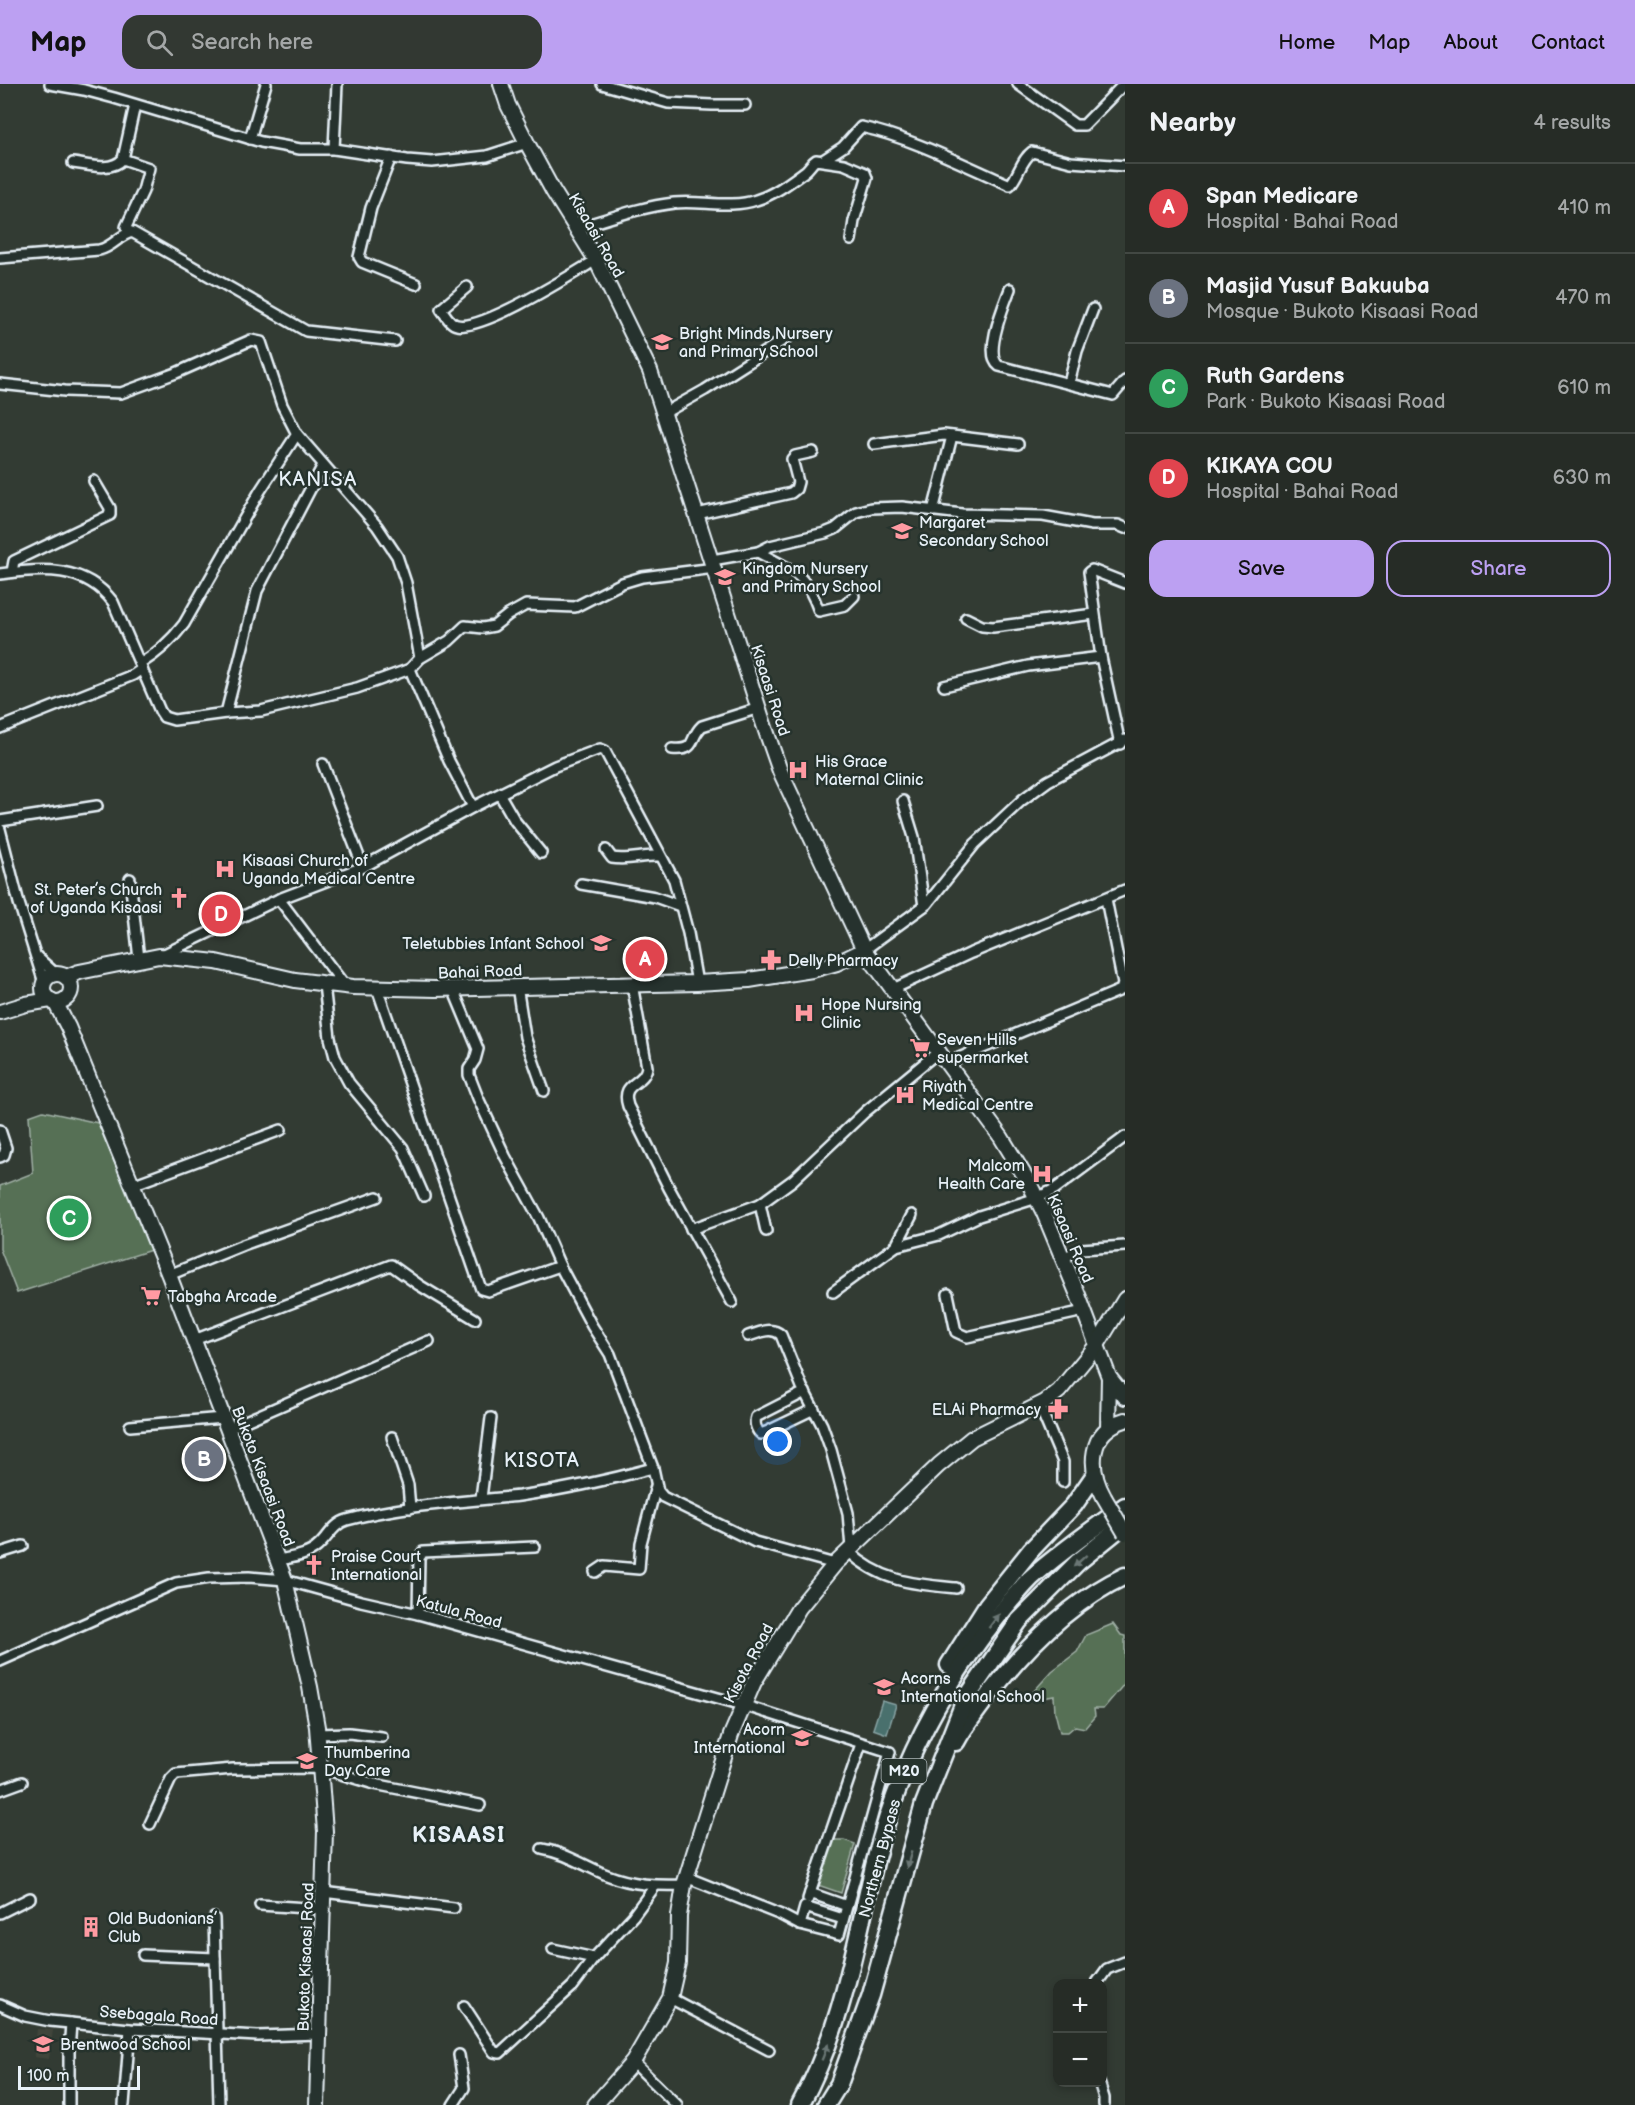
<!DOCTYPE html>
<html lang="en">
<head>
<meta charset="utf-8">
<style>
  body { margin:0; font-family:"Balsamiq Sans",sans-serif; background:#323832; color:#f1f3f6 }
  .controls { position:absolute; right:18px; bottom:18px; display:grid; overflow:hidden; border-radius:12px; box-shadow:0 3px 9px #0003 }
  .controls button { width:54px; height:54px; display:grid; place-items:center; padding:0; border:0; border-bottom:2px solid #424843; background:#262c26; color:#f1f3f6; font:30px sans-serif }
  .scale { position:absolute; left:18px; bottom:15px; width:122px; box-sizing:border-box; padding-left:6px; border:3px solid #e8f1f8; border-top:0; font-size:16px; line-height:21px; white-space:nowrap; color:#e8f1f8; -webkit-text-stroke:4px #26332d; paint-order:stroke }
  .you { position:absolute; left:778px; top:1358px; width:21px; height:21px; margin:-15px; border:4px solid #fff; border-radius:50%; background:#1a73e8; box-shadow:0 0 0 9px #1a73e833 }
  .badge { display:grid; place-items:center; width:39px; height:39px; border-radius:50%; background:#bca0f2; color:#fff; font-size:20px; font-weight:700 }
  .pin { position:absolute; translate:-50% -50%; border:3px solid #fff; box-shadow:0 2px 6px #0006 }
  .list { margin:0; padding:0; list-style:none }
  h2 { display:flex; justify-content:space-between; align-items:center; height:78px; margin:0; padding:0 24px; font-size:26px }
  h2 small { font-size:20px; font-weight:400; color:#a4a7a7 }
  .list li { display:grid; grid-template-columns:39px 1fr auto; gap:18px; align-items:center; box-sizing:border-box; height:90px; padding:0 24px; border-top:2px solid #424843 }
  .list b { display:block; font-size:22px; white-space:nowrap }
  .list p { margin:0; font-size:20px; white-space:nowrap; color:#a4a7a7 }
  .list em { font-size:20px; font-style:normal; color:#a4a7a7 }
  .actions { display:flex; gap:12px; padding:18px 24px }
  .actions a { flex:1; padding:14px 0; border:2px solid #bca0f2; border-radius:18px; text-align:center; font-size:21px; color:#bca0f2 }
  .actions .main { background:#bca0f2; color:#111 }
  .icon { flex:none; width:33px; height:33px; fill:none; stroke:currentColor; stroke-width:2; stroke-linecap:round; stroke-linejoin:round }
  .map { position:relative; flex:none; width:1125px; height:2021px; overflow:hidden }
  header { display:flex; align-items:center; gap:36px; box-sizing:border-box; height:84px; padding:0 30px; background:#bca0f2; color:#111 }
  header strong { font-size:28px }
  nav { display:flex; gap:33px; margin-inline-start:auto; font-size:21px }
  .search { width:420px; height:54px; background:#323832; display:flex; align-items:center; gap:15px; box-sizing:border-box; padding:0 21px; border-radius:18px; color:#a4a7a7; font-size:22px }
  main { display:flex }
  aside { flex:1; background:#262c26 }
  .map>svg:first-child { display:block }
  .built { fill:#41453b }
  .green { fill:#577055; stroke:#a0b0a6; stroke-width:1.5 }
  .water { fill:#4a706d; stroke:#89a4a5; stroke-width:1.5 }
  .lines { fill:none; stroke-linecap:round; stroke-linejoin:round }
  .street-casing { stroke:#e8f1f8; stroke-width:14 }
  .secondary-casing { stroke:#e8f1f8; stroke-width:18 }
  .highway-casing { stroke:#e8f1f8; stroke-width:21 }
  .street { stroke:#26332d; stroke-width:9 }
  .secondary { stroke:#26332d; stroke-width:14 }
  .highway { stroke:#26332d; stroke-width:16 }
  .secondary-bridge-casing { stroke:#e8f1f8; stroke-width:18; stroke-linecap:butt }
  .secondary-bridge { stroke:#26332d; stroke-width:14 }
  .oneway { fill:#6a7674 }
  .labels { text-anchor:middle; stroke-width:5; stroke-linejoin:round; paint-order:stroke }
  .shield { fill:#26332d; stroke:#aeb8bb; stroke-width:1.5 }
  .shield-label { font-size:15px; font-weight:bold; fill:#e8f1f8 }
  .street-label { font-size:16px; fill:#e8f1f8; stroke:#26332d }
  .poi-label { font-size:16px; fill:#e8f1f8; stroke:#26332d; text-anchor:start }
  .quarter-label { font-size:20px; letter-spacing:1.5px; fill:#e8f1f8; stroke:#26332d }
  .district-label { font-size:22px; font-weight:bold; letter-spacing:1.5px; fill:#e8f1f8; stroke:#26332d }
</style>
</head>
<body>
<header>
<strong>Map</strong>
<div class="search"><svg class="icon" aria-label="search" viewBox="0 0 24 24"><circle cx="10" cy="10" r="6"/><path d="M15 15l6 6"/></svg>Search here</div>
<nav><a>Home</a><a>Map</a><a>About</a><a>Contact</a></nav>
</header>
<main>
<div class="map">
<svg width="1125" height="2021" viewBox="0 0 1125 2021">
  <rect width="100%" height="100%" fill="#323b33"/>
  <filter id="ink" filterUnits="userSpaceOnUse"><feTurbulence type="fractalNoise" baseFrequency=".0167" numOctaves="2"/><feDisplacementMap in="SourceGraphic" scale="12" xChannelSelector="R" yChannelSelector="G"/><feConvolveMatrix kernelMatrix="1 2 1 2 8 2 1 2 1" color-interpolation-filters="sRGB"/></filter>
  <g filter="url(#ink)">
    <path class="built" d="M37,1945L53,1946L49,1975L34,1973Z"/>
    <g class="green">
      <path d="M43,1027L98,1039L151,1166L17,1209L0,1165V1102L33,1089L29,1032Z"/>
      <path d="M1113,1540L1121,1551L1125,1552V1599L1103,1625H1094L1095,1632L1085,1644L1075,1642L1068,1648H1060L1055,1628L1054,1612L1043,1614L1033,1608L1052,1587L1077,1568L1086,1551Z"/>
      <path d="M833,1756H844L855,1760L841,1809L818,1801Z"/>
    </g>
    <path class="water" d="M882,1617L896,1621L887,1650L873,1645Z"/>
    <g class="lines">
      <g class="street-casing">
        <g id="street">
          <path d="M50,0L84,6L114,14L261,58L300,65H334L407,76L432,78L487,72L527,59"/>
          <path d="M602,0L668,19L712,21H745"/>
          <path d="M1018,0L1075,41H1084L1124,0"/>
          <path d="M250,55L266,0"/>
          <path d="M334,65L337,0"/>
          <path d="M391,73L371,124L359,173L362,178L416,200"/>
          <path d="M823,76L843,63L861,43C910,53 964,81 1010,101C1019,91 1021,76 1032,68L1071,78L1125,82"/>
          <path d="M73,79C89,81 111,88 123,75"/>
          <path d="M576,144C608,135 640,123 674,119C700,116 731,125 756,116C773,111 789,99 804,88C809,85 811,79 816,76L844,80L865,89L867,94L854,137L851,156"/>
          <path d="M129,148L126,143L143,107L149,84L123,75L135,21"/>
          <path d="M0,174L99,166C113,163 119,151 132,148L306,247L395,257"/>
          <path d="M467,203L441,225C445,230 450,240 457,241C483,247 571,191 596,176"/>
          <path d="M1010,205C1004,221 983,270 999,282L1113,311L1125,297"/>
          <path d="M1069,299L1077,267L1093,225"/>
          <path d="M0,300L65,307L121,309L176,289L251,256L261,258L282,321L297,350L377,442L397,472L406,499L420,574"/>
          <path d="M664,329L705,306L788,253"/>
          <path d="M874,360L944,351L1018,360"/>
          <path d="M933,427L952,352"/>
          <path d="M697,430L791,409L796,405L798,398L792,375L795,372L813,368"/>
          <path d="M758,468C793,487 805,488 819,527L845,521L854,512"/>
          <path d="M712,476L758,468L770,462L825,449L835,445L856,428L871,424L902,423L962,430L1043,432L1092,441H1118L1125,444"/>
          <path d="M12,488L14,477L110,431V424L94,397"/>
          <path d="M0,490C42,484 85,481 113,518L160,627L164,633L174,636L226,629L261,627L357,604L410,585"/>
          <path d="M966,534L982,542L993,543L1094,530"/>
          <path d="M140,580C158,569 171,557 184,540L260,407L297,350"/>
          <path d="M944,602L1028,582L1101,573"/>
          <path d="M226,629L257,507L323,381"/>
          <path d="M0,644L133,591L142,585"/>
          <path d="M1120,660L1101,573L1089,488L1092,486L1125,499"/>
          <path d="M672,665C698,667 688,655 702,642L759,624"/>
          <path d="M323,680L363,783"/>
          <path d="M500,711L515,737L541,769"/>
          <path d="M903,717L914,753L924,822"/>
          <path d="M473,723L449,677L410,585L420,574L449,557L465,542L483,544L494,542L508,531L526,521L575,523L622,499L642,493L715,484"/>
          <path d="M0,737L97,722"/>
          <path d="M0,745L19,819L44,899"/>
          <path d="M606,766L612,774C628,777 644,771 660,772"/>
          <path d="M130,795L139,875"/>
          <path d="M581,800L655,813L680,822"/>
          <path d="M279,815L345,902"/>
          <path d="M864,866L927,820L975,760L1022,716L1048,697L1125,656"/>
          <path d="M160,872L279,815L363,783L473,723L555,682L600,665L605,667L674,796L688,849L697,899"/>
          <path d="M37,873L56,890"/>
          <path d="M324,900L330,954L335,973L349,999L403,1064L424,1112"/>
          <path d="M632,900L647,983C644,1002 620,997 628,1022L669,1104L732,1218"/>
          <path d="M517,902L525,953L544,1007"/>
          <path d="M377,904L481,1205L488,1207L560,1182"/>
          <path d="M453,905L478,965L475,976L469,985V991L478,1014L505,1072L539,1134L560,1182L592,1242L610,1270L653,1384L658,1407L663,1413L755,1458L835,1480"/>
          <path d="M893,905L971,869L1125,806"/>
          <path d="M947,979L1121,906L1123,900L1106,815"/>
          <path d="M0,1046L6,1064L4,1071L0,1073"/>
          <path d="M132,1101L281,1046"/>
          <path d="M691,1145L760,1120"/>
          <path d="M766,1147L760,1120L793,1096L865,1028L938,968"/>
          <path d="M896,1162L912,1131"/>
          <path d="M1063,1174L1081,1165L1125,1162"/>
          <path d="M169,1191L243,1161L377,1113"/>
          <path d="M833,1208L896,1162L939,1151L979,1132L1037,1114L1055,1105L1125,1053"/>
          <path d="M948,1210L956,1248L967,1253L1084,1227"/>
          <path d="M748,1252C760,1249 771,1242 781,1251L802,1303L822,1341L831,1366L848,1429L851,1464"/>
          <path d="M194,1256L391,1181L419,1201L475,1235"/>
          <path d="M805,1308L756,1333C754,1339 756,1346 761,1350L766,1348L814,1325"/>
          <path d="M1039,1321L1063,1378V1398"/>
          <path d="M130,1342L223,1334"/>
          <path d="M227,1345L429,1257"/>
          <path d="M392,1353L408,1401L410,1424"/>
          <path d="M481,1414L491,1334"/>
          <path d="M848,1467C881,1498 913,1500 956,1504"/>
          <path d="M0,1469L23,1462"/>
          <path d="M279,1476C292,1473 307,1472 317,1463C328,1454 333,1440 347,1436C403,1421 462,1418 519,1412C563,1406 609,1396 653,1384"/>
          <path d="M595,1488L604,1482L639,1485L641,1459L656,1402"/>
          <path d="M418,1530L419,1474L423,1468L535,1463"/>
          <path d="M0,1577L176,1499L209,1494L249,1493L285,1496L361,1517L418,1530L743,1621L890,1668L839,1851L800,1841L781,1831L686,1793"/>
          <path d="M317,1650L349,1649L382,1653"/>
          <path d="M0,1706L22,1698"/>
          <path d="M150,1740L171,1695L176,1690L233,1685L321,1684L374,1700L480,1721"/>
          <path d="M542,1765C566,1769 585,1782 607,1791C632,1801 657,1802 684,1801"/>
          <path d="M323,1808L454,1824"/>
          <path d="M810,1809L861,1660"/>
          <path d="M808,1815L810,1809L847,1822"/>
          <path d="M260,1821L323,1825"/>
          <path d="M0,1829L30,1814"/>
          <path d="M214,1834L219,2021"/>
          <path d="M800,1841L805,1823L843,1835"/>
          <path d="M553,1865L594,1874"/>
          <path d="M143,1871L215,1874"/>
          <path d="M1096,1900L1107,1885L1125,1878"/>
          <path d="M670,1914L769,1966"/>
          <path d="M0,1921L25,1932L50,1937L130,1945L258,1952L319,1950"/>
          <path d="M464,1922L494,1968L500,1969L573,1902L594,1874L633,1832L655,1802"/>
          <path d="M633,1978L677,2021"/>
          <path d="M1099,1998L1104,2014V2021"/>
          <path d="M69,2021V1968L71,1939"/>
          <path d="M124,2021L130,1945"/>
          <path d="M453,2021L464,2004L459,1971"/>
        </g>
      </g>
      <g class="secondary-casing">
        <g id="secondary">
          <path d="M501,0L508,21L527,59L553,107L596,176L650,287L764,641L780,687L864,866L1001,1053L1029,1099L1044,1129L1078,1211L1109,1293L1125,1313"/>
          <circle cx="57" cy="904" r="14"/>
          <path d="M66,893L79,888L159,872L216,878L295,896L353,903L435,905L697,899L749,896L812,886L837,879L864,866"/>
          <path d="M55,918L68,943L169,1191L285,1496L310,1603L317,1643L325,1747L317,2021"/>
          <path d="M0,928L26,920L51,916"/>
          <path d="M1108,1344L1109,1293"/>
          <path d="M1104,1413C1088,1384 1088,1347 1125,1336"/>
          <path d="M595,2021L633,1978L670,1914L678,1879L679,1832L684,1801L731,1651L754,1598L799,1524L835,1480L939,1381L972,1354L1045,1318L1059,1307L1097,1261L1125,1215"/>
        </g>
      </g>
      <g class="highway-casing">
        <g id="highway">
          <path d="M949,1581L987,1521L1031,1466L1074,1421L1094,1392"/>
          <path d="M956,1658C963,1644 973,1632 982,1620C1020,1569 1067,1519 1125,1492"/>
          <path d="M800,2021C842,1946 855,1861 875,1778C895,1695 933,1619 984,1550C999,1531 1014,1511 1031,1494C1060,1468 1093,1445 1125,1422"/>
          <path d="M826,2021L839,2000L871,1911L924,1720L965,1616L1019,1537L1078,1478L1125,1440"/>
        </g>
      </g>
      <use href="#street" class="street"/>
      <use href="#secondary" class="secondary"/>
      <use href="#highway" class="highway"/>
      <g class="secondary-bridge-casing">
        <path id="secondary-bridge" d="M1104,1413L1125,1449"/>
      </g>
      <use href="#secondary-bridge" class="secondary-bridge"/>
    </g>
    <defs><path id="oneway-solid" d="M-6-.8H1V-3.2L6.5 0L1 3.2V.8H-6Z" transform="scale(1.5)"/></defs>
    <g class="oneway">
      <use href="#oneway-solid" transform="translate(1080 1477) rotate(138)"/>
      <use href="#oneway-solid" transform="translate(994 1537) rotate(-53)"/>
      <use href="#oneway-solid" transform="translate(909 1776) rotate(106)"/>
      <use href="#oneway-solid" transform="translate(825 1968) rotate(-68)"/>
    </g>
  </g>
  <defs>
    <g id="school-bare" transform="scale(1.62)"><path d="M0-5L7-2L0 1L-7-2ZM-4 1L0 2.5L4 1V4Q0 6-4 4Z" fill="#ff9aa2" stroke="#26332d" stroke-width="2.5" paint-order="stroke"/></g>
    <g id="hospital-bare" transform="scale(1.62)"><path d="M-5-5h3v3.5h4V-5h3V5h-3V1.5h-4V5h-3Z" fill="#ff9aa2" stroke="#26332d" stroke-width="2.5" paint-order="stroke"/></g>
    <g id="church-bare" transform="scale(1.62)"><path d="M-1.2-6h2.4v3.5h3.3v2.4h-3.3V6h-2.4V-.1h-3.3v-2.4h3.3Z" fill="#ff9aa2" stroke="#26332d" stroke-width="2.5" paint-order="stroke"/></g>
    <g id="pharmacy-bare" transform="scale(1.62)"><path d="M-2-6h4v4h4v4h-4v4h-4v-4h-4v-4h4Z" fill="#ff9aa2" stroke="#26332d" stroke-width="2.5" paint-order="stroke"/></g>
    <g id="supermarket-bare" transform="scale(1.62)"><path d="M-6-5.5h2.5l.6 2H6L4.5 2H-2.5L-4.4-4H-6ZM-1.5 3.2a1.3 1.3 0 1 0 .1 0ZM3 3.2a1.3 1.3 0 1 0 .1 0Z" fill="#ff9aa2" stroke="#26332d" stroke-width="2.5" paint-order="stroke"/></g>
    <g id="building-bare" transform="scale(1.62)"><path d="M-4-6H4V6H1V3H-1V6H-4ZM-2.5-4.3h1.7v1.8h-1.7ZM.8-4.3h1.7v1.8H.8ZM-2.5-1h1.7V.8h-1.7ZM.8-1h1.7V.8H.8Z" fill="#ff9aa2" stroke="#26332d" stroke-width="2.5" paint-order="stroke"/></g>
  </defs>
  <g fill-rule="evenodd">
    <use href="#school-bare" x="662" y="258"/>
    <use href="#school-bare" x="902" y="447"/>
    <use href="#school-bare" x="725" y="493"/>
    <use href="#hospital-bare" x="798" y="686"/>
    <use href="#hospital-bare" x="225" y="785"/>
    <use href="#church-bare" x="179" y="814"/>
    <use href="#school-bare" x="601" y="859"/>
    <use href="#pharmacy-bare" x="771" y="876"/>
    <use href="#hospital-bare" x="804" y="929"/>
    <use href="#supermarket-bare" x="920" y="964"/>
    <use href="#hospital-bare" x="905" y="1011"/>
    <use href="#hospital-bare" x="1042" y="1090"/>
    <use href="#supermarket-bare" x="151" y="1212"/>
    <use href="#pharmacy-bare" x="1058" y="1325"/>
    <use href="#church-bare" x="314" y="1481"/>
    <use href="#school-bare" x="884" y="1603"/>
    <use href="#school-bare" x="802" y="1654"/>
    <use href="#school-bare" x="307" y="1677"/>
    <use href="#building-bare" x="91" y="1843"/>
    <use href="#school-bare" x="43" y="1960"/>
  </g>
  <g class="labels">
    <rect class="shield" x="881.5" y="1675" width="45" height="24" rx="4.5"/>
    <g class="shield-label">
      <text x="904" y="1692">M20</text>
    </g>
    <g class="street-label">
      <text transform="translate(597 151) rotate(60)" y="6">Kisaasi Road</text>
      <text transform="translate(771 606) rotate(72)" y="6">Kisaasi Road</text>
      <text transform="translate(480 887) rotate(-2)" y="6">Bahai Road</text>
      <text transform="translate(1071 1154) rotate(67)" y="6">Kisaasi Road</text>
      <text transform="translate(264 1392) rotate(69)" y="6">Bukoto Kisaasi Road</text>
      <text transform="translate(459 1527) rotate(15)" y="6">Katula Road</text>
      <text transform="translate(748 1579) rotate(-62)" y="6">Kisota Road</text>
      <text transform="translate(879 1774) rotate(-75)" y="6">Northern Bypass</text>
      <text transform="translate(305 1873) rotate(-88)" y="6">Bukoto Kisaasi Road</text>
      <text transform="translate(159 1931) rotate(4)" y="6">Ssebagala Road</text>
    </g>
    <g class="poi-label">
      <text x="679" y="255">Bright Minds Nursery<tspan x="679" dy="18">and Primary School</tspan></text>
      <text x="919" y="444">Margaret<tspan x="919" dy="18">Secondary School</tspan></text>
      <text x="742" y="490">Kingdom Nursery<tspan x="742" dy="18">and Primary School</tspan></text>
      <text x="815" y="683">His Grace<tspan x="815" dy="18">Maternal Clinic</tspan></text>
      <text x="242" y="782">Kisaasi Church of<tspan x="242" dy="18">Uganda Medical Centre</tspan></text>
      <text x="162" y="811" text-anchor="end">St. Peter’s Church<tspan x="162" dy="18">of Uganda Kisaasi</tspan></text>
      <text x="584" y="865" text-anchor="end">Teletubbies Infant School</text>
      <text x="788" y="882">Delly Pharmacy</text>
      <text x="821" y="926">Hope Nursing<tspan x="821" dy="18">Clinic</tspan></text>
      <text x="937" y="961">Seven Hills<tspan x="937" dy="18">supermarket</tspan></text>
      <text x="922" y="1008">Riyath<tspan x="922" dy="18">Medical Centre</tspan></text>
      <text x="1025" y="1087" text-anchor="end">Malcom<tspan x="1025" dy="18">Health Care</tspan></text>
      <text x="168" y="1218">Tabgha Arcade</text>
      <text x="1041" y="1331" text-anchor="end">ELAi Pharmacy</text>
      <text x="331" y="1478">Praise Court<tspan x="331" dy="18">International</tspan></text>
      <text x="901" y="1600">Acorns<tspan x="901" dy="18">International School</tspan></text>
      <text x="785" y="1651" text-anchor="end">Acorn<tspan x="785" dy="18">International</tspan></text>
      <text x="324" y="1674">Thumberina<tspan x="324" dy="18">Day Care</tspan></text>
      <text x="108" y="1840">Old Budonians’<tspan x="108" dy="18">Club</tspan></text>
      <text x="60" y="1966">Brentwood School</text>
    </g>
    <g class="quarter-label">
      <text x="318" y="402">KANISA</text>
      <text x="542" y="1383">KISOTA</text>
    </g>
    <g class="district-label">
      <text x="459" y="1758">KISAASI</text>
    </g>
  </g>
</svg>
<div class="controls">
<button>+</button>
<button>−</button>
</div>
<div class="scale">100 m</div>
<div class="you"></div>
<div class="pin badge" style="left:645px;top:875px;background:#e0444e">A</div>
<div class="pin badge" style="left:204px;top:1375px;background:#6b7280">B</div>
<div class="pin badge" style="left:69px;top:1134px;background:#2e9e5b">C</div>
<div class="pin badge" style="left:221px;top:830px;background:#e0444e">D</div>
</div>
<aside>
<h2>Nearby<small>4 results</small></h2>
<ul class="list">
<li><span class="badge" style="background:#e0444e">A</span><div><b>Span Medicare</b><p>Hospital · Bahai Road</p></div><em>410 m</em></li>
<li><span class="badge" style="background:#6b7280">B</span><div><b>Masjid Yusuf Bakuuba</b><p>Mosque · Bukoto Kisaasi Road</p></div><em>470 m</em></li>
<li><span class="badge" style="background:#2e9e5b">C</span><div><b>Ruth Gardens</b><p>Park · Bukoto Kisaasi Road</p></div><em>610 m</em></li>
<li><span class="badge" style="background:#e0444e">D</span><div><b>KIKAYA COU</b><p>Hospital · Bahai Road</p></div><em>630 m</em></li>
</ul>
<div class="actions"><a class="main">Save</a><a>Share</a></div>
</aside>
</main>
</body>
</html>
